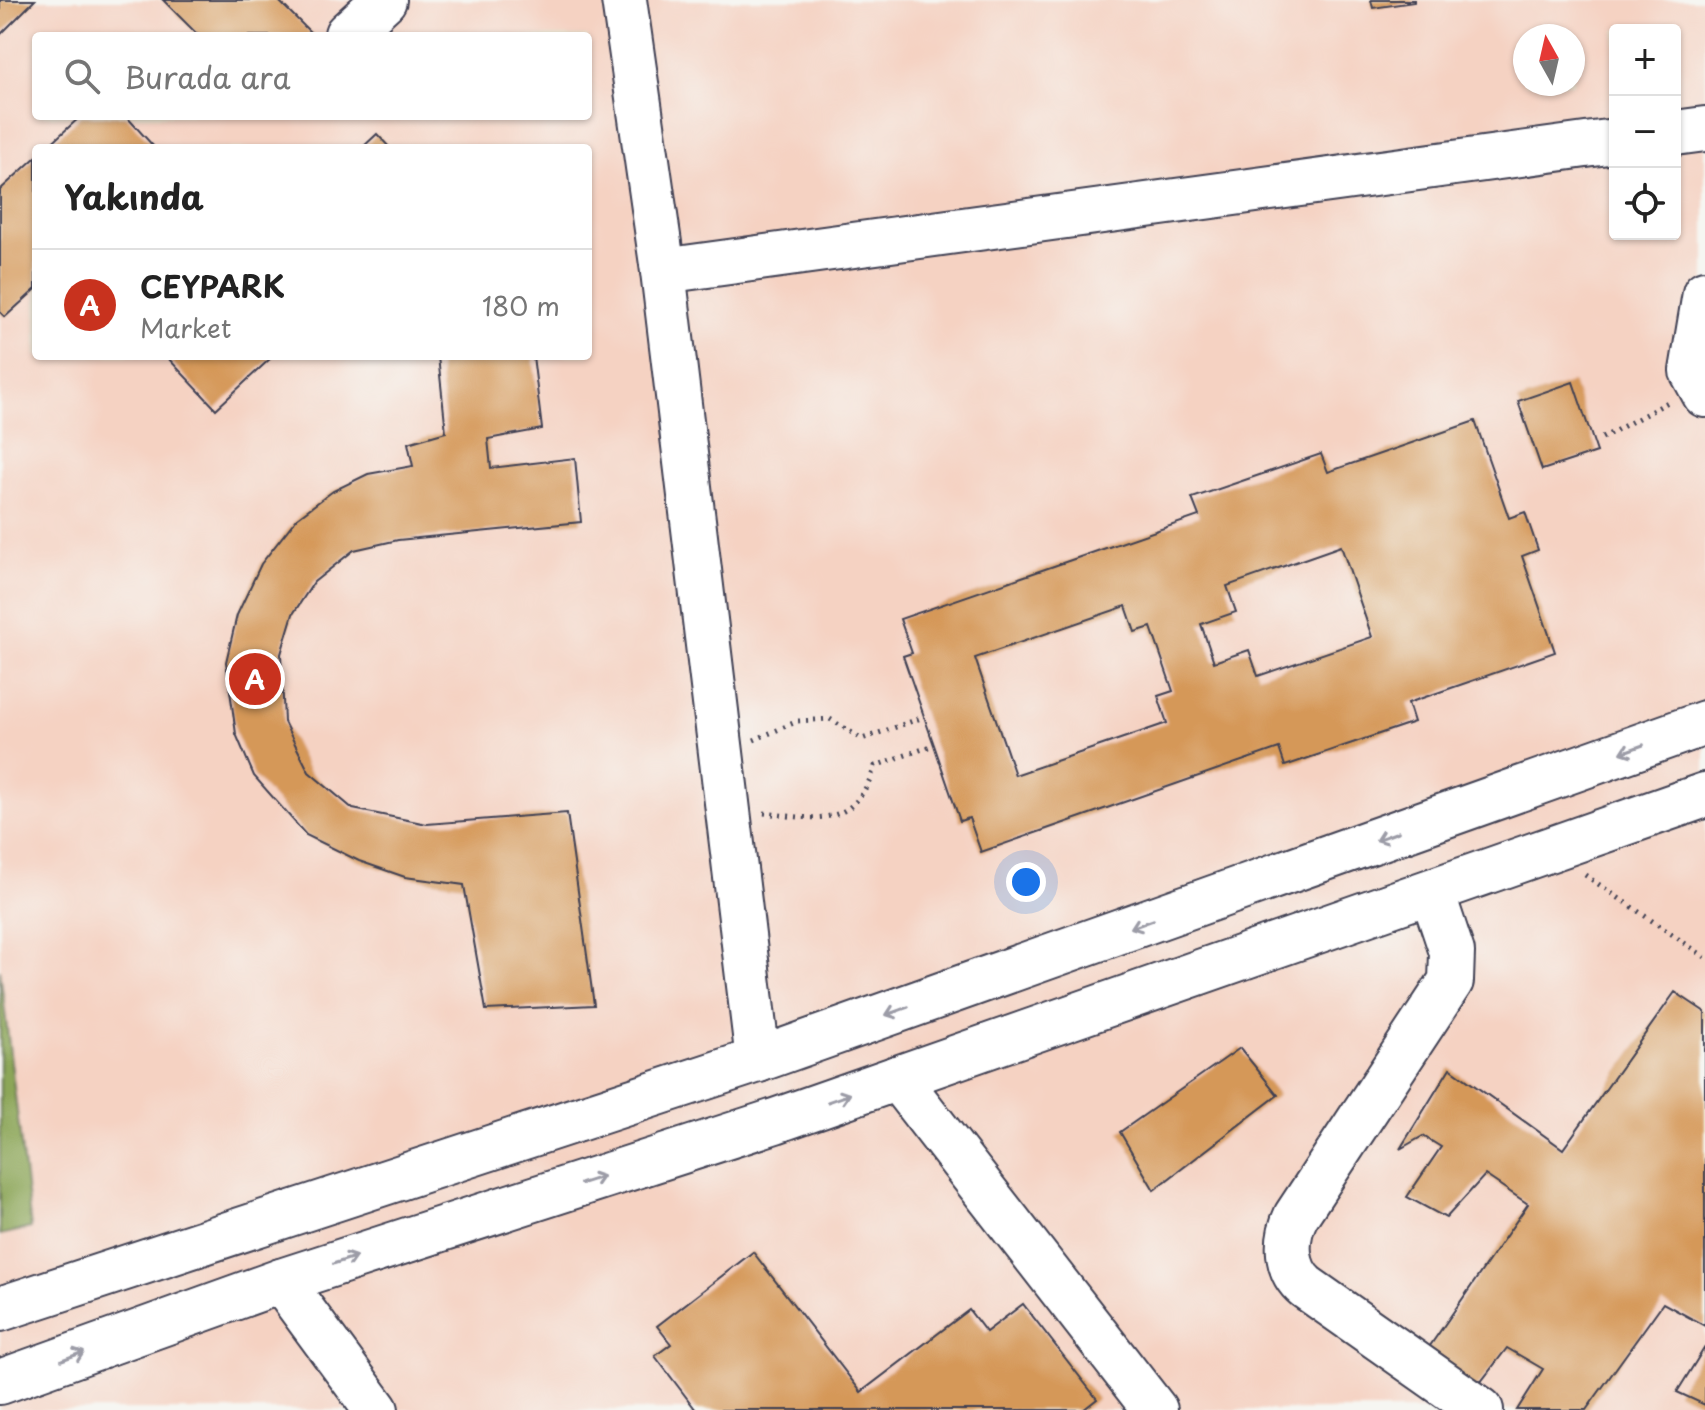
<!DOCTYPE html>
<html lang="tr">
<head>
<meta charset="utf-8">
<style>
  body { margin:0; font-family:"Playpen Sans",sans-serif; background:#f2f2f2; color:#222 }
  .controls { position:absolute; right:24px; top:24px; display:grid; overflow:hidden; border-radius:8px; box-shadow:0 2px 6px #0004 }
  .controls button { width:72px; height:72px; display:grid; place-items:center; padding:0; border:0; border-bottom:2px solid #e0e0e0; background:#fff; color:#222; font:40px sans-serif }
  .compass { position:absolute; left:1513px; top:24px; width:72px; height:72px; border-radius:50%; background:#fff; box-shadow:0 2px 6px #0004; rotate:352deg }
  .you { position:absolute; left:1026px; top:882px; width:28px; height:28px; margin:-20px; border:6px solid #fff; border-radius:50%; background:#1a73e8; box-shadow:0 0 0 12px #1a73e833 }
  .badge { display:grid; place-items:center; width:52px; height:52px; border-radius:50%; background:#c8321e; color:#fff; font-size:26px; font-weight:700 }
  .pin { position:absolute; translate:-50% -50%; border:4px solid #fff; box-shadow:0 2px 8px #0006 }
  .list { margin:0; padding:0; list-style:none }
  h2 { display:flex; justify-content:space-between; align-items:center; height:104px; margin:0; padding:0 32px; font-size:34px }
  h2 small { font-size:26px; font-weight:400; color:#767676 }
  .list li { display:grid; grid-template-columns:52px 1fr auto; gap:24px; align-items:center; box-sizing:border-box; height:112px; padding:0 32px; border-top:2px solid #e0e0e0 }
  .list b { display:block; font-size:30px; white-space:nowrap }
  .list p { margin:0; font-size:26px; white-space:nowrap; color:#767676 }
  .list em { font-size:26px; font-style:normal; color:#767676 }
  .icon { flex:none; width:44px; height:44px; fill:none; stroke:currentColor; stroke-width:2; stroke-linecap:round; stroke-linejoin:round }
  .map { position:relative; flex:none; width:1705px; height:1410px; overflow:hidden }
  .search { position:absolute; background:#fff; box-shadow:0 2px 6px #0004; left:32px; top:32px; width:560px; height:88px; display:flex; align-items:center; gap:20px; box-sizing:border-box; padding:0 28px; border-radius:8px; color:#767676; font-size:30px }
  .panel { position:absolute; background:#fff; box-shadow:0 2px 6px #0004; left:32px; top:144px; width:560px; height:216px; border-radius:8px }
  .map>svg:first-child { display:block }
  .built { fill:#f5d2c2; fill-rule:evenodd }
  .forest { fill:#8ca659; stroke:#57644a; stroke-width:2 }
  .building { fill:#d59859; fill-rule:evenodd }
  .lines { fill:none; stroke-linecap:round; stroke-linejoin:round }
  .minor-casing { stroke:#414052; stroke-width:48 }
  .path { stroke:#414052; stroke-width:5; stroke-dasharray:2 6; stroke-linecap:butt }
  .minor { stroke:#fff; stroke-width:44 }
  .oneway { stroke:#9c9ca7 }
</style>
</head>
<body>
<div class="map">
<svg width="1705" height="1410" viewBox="0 0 1705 1410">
  <rect width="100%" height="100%" fill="#f6f6f2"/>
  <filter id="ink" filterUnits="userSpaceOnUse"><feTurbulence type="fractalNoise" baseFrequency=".0125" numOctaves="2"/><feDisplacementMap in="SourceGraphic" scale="16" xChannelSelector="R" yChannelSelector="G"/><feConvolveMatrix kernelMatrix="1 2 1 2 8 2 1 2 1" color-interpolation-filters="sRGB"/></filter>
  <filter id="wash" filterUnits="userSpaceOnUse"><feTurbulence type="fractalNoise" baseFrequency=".006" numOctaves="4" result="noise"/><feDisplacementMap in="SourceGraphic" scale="32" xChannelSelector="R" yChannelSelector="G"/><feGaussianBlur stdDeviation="1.8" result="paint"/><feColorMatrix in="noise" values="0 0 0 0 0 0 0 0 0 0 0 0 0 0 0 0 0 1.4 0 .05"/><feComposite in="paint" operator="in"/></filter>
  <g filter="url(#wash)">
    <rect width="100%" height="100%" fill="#f2e8d4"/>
    <path class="built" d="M0,0H1705V1410H0ZM1615,30H1675V234H1615ZM36,36H588V116H36ZM1525,36H1573V84H1525ZM36,148H588V356H36Z"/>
    <path class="forest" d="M0,970L31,1228L0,1235Z"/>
    <g id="blocks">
      <g class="building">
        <path d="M0,0H35L0,35Z"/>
        <path d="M163,0H278L314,36H199Z"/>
        <path d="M1371,0H1414V2L1373,8Z"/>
        <path d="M81,116H126L155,148H46Z"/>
        <path d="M377,134L390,148H362Z"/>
        <path d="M36,157V289L5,317L0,312V190Z"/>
        <path d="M166,356H273L216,409Z"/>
        <path d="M438,356H533L542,429L488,439L491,468L575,458L581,522L398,540L354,550L314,582L293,614L281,654L284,722L309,772L353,809L427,824L567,813L594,1005L486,1010L464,885L405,877L359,861L306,835L254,776L236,734L226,662L237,615L261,564L297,518L333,491L368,474L413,466L408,443L446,432Z"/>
        <path d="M1573,382L1597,452L1542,470L1518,401Z"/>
        <path d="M1475,421L1509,518L1525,512L1538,550L1522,556L1555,652L1408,703L1414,722L1285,766L1279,748L981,852L969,818L960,821L934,745L903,656L912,653L900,619L1199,516L1192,498L1321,454L1328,472ZM1341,546L1372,637L1258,676L1249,650L1214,662L1201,624L1236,612L1227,586ZM1126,606L1135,632L1151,627L1173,691L1158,696L1167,723L1015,775L975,658Z"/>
        <path d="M1675,992L1705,1012V1326L1663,1303L1586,1410H1517L1543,1369L1507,1348L1473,1392L1423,1356L1528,1204L1485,1175L1446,1218L1407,1197L1441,1147L1423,1136L1400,1149L1450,1068L1563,1149Z"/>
        <path d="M1240,1048L1278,1095L1154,1190L1120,1132Z"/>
        <path d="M753,1252L861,1392L969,1310L986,1332L1023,1304L1097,1399L1083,1410H696L655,1356L671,1344L657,1326Z"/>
        <path d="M1705,1347V1405L1677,1392Z"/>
      </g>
    </g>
  </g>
  <g filter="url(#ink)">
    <use href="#blocks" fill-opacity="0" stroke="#414052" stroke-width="2"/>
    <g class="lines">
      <g class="minor-casing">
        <g id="minor">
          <path d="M624,0L663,271L758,1060"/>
          <path d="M347,34L384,0"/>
          <path d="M1675,133L1705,129"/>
          <path d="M663,271L1615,141"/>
          <path d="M1705,293L1692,371L1705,395"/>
          <path d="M1432,892L1452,952L1451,981L1296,1216C1285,1239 1285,1270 1306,1287L1481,1410"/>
          <path d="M897,1078L1155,1410"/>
          <path d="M281,1281L376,1410"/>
          <path d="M0,1309L758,1060L1705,723"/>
          <path d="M0,1382L281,1281L775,1121L1705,795"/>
        </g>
      </g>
      <g class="path">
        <path d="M1602,438L1668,402"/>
        <path d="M754,740L798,721L830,719L862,739L924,717"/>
        <path d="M764,813C820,820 854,828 875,766L934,745"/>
        <path d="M1585,875L1705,957"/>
      </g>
      <use href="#minor" class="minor"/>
    </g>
    <defs><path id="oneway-shaft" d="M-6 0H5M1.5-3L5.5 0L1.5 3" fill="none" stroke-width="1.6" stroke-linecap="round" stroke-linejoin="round" transform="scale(2)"/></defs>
    <g class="oneway">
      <use href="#oneway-shaft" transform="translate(1632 749) rotate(160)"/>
      <use href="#oneway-shaft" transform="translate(1387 836) rotate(160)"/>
      <use href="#oneway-shaft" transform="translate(1142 924) rotate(160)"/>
      <use href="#oneway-shaft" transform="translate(897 1011) rotate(160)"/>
      <use href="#oneway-shaft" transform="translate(839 1098) rotate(-19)"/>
      <use href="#oneway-shaft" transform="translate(592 1180) rotate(-18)"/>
      <use href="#oneway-shaft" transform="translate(345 1260) rotate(-18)"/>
      <use href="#oneway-shaft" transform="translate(73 1356) rotate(-20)"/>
    </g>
  </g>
</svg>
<div class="controls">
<button>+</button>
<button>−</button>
<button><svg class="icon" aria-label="locate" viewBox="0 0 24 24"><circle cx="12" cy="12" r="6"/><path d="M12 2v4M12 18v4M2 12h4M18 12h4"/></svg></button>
</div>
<svg class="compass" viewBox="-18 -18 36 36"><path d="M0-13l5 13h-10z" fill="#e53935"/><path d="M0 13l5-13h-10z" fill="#767676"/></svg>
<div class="you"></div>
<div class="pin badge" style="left:255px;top:679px">A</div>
<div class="search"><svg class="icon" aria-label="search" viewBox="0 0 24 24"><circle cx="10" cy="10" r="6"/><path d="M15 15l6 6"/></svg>Burada ara</div>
<section class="panel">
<h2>Yakında<small></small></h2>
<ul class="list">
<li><span class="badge">A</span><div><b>CEYPARK</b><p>Market</p></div><em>180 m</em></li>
</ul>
</section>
</div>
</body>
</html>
